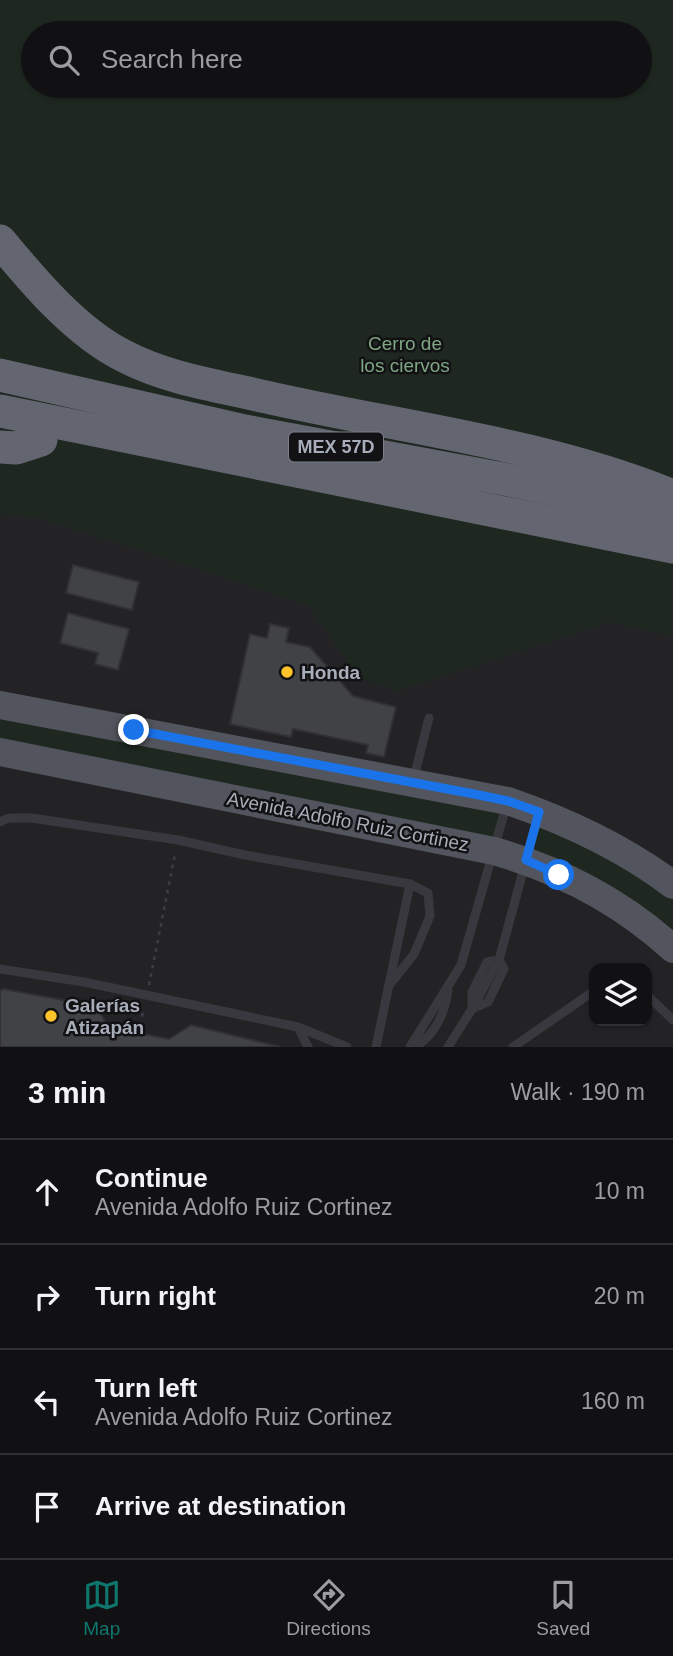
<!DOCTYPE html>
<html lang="en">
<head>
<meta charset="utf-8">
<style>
  body { margin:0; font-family:Helvetica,sans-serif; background:#1a1a1c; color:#f1f3f6 }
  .controls { position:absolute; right:21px; bottom:21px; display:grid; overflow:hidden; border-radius:14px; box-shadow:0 2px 5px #0004 }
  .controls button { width:63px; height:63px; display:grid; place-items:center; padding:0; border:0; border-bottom:2px solid #303133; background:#111113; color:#f1f3f6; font:35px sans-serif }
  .stop { position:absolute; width:21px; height:21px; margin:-16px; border:5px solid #1a73e8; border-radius:50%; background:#fff }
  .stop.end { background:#1a73e8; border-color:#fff; box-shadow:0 2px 7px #0008 }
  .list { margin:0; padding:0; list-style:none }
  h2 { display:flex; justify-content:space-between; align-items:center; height:91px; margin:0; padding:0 28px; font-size:30px }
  h2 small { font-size:23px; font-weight:400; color:#9c9da0 }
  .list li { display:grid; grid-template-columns:46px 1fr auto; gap:21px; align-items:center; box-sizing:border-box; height:105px; padding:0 28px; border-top:2px solid #303133 }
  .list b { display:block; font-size:26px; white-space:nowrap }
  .list p { margin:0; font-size:23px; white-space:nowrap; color:#9c9da0 }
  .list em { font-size:23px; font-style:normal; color:#9c9da0 }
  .icon { flex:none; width:38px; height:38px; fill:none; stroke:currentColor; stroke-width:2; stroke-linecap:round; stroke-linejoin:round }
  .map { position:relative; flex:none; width:673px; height:1047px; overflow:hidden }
  .search { position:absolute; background:#111113; box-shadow:0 2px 5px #0004; left:21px; right:21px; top:21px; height:77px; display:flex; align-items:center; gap:18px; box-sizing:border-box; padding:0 24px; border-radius:38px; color:#9c9da0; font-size:26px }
  .sheet { height:511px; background:#111113 }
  nav { display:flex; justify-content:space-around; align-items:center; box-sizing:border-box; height:98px; border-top:2px solid #303133; background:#111113; font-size:19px; color:#9c9da0 }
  nav a { display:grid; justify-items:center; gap:4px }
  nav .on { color:#0f766e }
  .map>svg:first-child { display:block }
  .built { fill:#232326; fill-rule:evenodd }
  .green { fill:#1e2820; fill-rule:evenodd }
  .building { fill:#414246; stroke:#313135; stroke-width:2 }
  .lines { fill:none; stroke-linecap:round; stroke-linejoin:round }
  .path { stroke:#3e3f46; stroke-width:2.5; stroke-dasharray:3.5 5; stroke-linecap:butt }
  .service { stroke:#38383e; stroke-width:9 }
  .primary { stroke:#53555e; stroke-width:28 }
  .motorway { stroke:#636670; stroke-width:33 }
  .route { stroke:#1a73e8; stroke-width:9 }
  .poi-dot { fill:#fec22a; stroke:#121214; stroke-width:2.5 }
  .labels { text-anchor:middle; stroke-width:5; stroke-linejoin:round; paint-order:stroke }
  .shield { fill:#121214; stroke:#7b7e88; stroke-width:2 }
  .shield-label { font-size:18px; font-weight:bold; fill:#a8adba }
  .park-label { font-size:19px; fill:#7ea683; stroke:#121214 }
  .poi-label { font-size:19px; font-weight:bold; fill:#a8adba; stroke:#121214; text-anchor:start }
  .street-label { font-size:19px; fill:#a8adba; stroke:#121214 }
</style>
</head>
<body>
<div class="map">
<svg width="673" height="1047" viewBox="0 0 673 1047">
  <rect width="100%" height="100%" fill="#171719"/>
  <path class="built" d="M0,0L33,33V86L673,179V1047H0ZM594,968H647V1021H594Z"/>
  <g class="green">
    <path d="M0,0H673V636L608,622L398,691L357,676L308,605L43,519L0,513ZM33,33H640V86H33Z"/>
    <path d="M0,705L508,801L494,851L0,752Z"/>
    <path d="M539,812L673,885V949L526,860Z"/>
  </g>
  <g class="building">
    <path d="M73,565L139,582L132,610L66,593Z"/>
    <path d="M68,613L129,629L118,670L95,664L98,653L60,643Z"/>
    <path d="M270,624L289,628L286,642L310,647L353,696L396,707L384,757L366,753L368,745L293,729L291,737L230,724L250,634L267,638Z"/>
    <path d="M3,989L96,1006L108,1026L138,1033L169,1039L191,1025L281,1047H0V991Z"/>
  </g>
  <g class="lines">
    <g class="path">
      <path d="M149,985L175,854"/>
      <path d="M138,1033L144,1008"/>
    </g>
    <g class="service">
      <path d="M413,781L429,718"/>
      <path d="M0,822L9,818H32L178,840L245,855L410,884L428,893L430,916L414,954L388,987"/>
      <path d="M499,960L504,969L488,1002L472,1009V992L487,962Z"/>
      <path d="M0,969L84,982L298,1027L347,1047"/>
      <path d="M647,995L673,1020"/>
      <path d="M298,1027L308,1047"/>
      <path d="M376,1047L410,884"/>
      <path d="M410,1047L461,965L507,803"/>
      <path d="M415,1047C435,1035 445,1013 448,990"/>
      <path d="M448,1047L472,1009L499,960L538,816"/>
      <path d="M513,1047L594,991"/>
    </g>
    <g class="primary">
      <path d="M0,705L508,801C566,821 624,848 673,885"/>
      <path d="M0,752L494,851C560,870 623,903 673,949"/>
    </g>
    <g class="motorway">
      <path d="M0,241C34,282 76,332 124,356C168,379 219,386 266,397C402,428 543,443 673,496"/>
      <path d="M0,375L245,431L509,480L673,515"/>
      <path d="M0,411L673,547"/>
      <path d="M0,447L16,448L41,440"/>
    </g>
  </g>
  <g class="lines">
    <path class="route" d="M134,730L474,794L508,801L539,812L526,860L559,875"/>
  </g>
  <g class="poi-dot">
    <circle cx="287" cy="672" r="7"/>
    <circle cx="51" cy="1016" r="7"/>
  </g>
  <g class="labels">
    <rect class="shield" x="289" y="432.5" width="94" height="29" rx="5"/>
    <g class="shield-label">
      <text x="336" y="453">MEX 57D</text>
    </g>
    <g class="park-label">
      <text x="405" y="350">Cerro de<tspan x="405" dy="22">los ciervos</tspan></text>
    </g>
    <g class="poi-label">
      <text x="301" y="679">Honda</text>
      <text x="65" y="1012">Galerías<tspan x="65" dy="22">Atizapán</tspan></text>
    </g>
    <g class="street-label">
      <text transform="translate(348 821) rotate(11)" y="7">Avenida Adolfo Ruiz Cortinez</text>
    </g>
  </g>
</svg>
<div class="controls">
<button><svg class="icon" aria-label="layers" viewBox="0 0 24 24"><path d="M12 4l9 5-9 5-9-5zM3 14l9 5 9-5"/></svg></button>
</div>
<div class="stop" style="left:559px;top:875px"></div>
<div class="stop end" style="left:134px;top:730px"></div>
<div class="search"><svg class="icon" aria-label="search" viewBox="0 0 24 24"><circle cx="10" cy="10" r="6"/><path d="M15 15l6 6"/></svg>Search here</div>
</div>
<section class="sheet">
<h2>3 min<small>Walk · 190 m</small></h2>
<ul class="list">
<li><svg class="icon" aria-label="ahead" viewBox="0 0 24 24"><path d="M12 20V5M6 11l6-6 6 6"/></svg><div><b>Continue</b><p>Avenida Adolfo Ruiz Cortinez</p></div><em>10 m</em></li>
<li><svg class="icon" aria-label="right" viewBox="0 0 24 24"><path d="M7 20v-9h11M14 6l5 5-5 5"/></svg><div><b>Turn right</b></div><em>20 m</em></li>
<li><svg class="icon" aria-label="left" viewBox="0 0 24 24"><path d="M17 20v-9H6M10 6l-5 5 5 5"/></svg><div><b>Turn left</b><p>Avenida Adolfo Ruiz Cortinez</p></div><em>160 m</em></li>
<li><svg class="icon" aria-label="arrive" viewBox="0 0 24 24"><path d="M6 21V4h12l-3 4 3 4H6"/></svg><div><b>Arrive at destination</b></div></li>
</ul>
</section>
<nav>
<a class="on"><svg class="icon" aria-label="map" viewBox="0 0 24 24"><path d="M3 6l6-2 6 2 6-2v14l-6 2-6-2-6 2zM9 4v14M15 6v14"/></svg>Map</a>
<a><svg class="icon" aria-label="directions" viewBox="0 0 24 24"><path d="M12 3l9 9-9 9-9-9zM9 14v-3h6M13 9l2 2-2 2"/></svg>Directions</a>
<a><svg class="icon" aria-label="saved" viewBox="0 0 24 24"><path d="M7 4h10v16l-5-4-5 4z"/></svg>Saved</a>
</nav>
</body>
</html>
